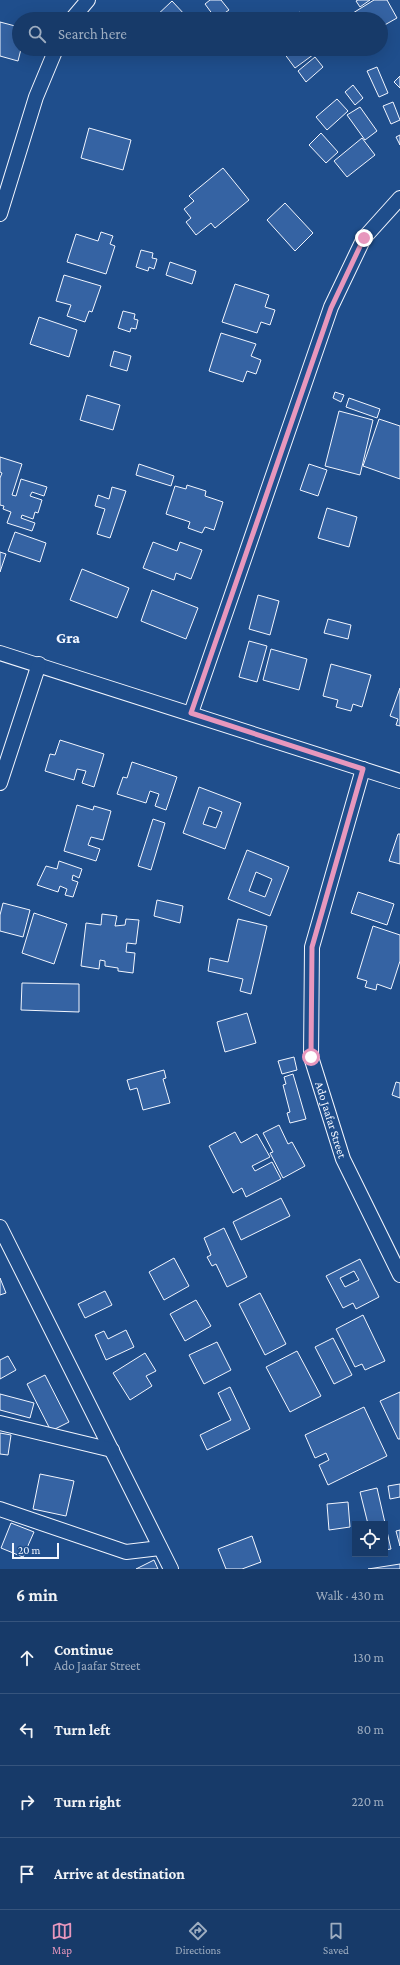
<!DOCTYPE html>
<html lang="en">
<head>
<meta charset="utf-8">
<style>
  body { margin:0; font-family:"Crimson Pro",serif; background:#20416f; color:#f1f3f6 }
  .controls { position:absolute; right:12px; bottom:12px; display:grid; overflow:hidden; border-radius:0px; box-shadow:0 4px 16px #0002 }
  .controls button { width:36px; height:36px; display:grid; place-items:center; padding:0; border:0; border-bottom:1px solid #36547d; background:#173a69; color:#f1f3f6; font:20px sans-serif }
  .scale { position:absolute; left:12px; bottom:10px; width:47px; box-sizing:border-box; padding-left:4px; border:2px solid #f2f6ff; border-top:0; font-size:11px; line-height:14px; white-space:nowrap; color:#f2f6ff; -webkit-text-stroke:3px #1f4e8c; paint-order:stroke }
  .stop { position:absolute; width:12px; height:12px; margin:-9px; border:3px solid #e797bd; border-radius:50%; background:#fff }
  .stop.end { background:#e797bd; border-color:#fff; box-shadow:0 1px 4px #0008 }
  .list { margin:0; padding:0; list-style:none }
  h2 { display:flex; justify-content:space-between; align-items:center; height:52px; margin:0; padding:0 16px; font-size:17px }
  h2 small { font-size:13px; font-weight:400; color:#9eadc0 }
  .list li { display:grid; grid-template-columns:26px 1fr auto; gap:12px; align-items:center; box-sizing:border-box; height:72px; padding:0 16px; border-top:1px solid #36547d }
  .list b { display:block; font-size:15px; white-space:nowrap }
  .list p { margin:0; font-size:13px; white-space:nowrap; color:#9eadc0 }
  .list em { font-size:13px; font-style:normal; color:#9eadc0 }
  .icon { flex:none; width:22px; height:22px; fill:none; stroke:currentColor; stroke-width:2; stroke-linecap:round; stroke-linejoin:round }
  .map { position:relative; flex:none; width:400px; height:1569px; overflow:hidden }
  .search { position:absolute; background:#173a69; box-shadow:0 4px 16px #0002; left:12px; right:12px; top:12px; height:44px; display:flex; align-items:center; gap:10px; box-sizing:border-box; padding:0 14px; border-radius:22px; color:#9eadc0; font-size:15px }
  .sheet { height:340px; background:#173a69 }
  nav { display:flex; justify-content:space-around; align-items:center; box-sizing:border-box; height:56px; border-top:1px solid #36547d; background:#173a69; font-size:11px; color:#9eadc0 }
  nav a { display:grid; justify-items:center; gap:2px }
  nav .on { color:#e797bd }
  .map>svg:first-child { display:block }
  .building { fill:#3563a3; stroke:#f2f6ff; fill-rule:evenodd }
  .lines { fill:none; stroke-linecap:round; stroke-linejoin:round }
  .street-casing { stroke:#f2f6ff; stroke-width:16 }
  .street { stroke:#1f4e8c; stroke-width:14 }
  .route { stroke:#e797bd; stroke-width:5 }
  .labels { text-anchor:middle; stroke-width:3; stroke-linejoin:round; paint-order:stroke }
  .street-label { font-size:12px; fill:#f2f6ff; stroke:#1f4e8c }
  .district-label { font-size:16px; font-weight:bold; fill:#f2f6ff; stroke:#1f4e8c }
</style>
</head>
<body>
<div class="map">
<svg width="400" height="1569" viewBox="0 0 400 1569">
  <rect width="100%" height="100%" fill="#1f4e8c"/>
  <g class="building">
    <path d="M210,0H221L229,10L216,19L205,4Z"/>
    <path d="M358,0H370L360,7L356,1Z"/>
    <path d="M374,0H387L397,18L381,27V19H356L353,13Z"/>
    <path d="M172,1L186,16L190,12L196,19H153Z"/>
    <path d="M300,12L304,17L302,19H290Z"/>
    <path d="M315,13L319,19H307Z"/>
    <path d="M233,14L236,19H227Z"/>
    <path d="M0,22L19,27V49H21L18,61L0,56Z"/>
    <path d="M281,49H321L295,68Z"/>
    <path d="M315,57L323,67L306,82L298,71Z"/>
    <path d="M377,67L388,93L379,97L367,71Z"/>
    <path d="M400,76V88L394,82Z"/>
    <path d="M353,85L363,98L355,105L345,92Z"/>
    <path d="M337,99L348,111L327,130L316,117Z"/>
    <path d="M393,102L400,120L391,124L383,106Z"/>
    <path d="M360,107L377,131L365,140L347,115Z"/>
    <path d="M89,128L131,140L123,170L81,158Z"/>
    <path d="M321,133L338,152L326,163L309,145Z"/>
    <path d="M400,135V145L396,137Z"/>
    <path d="M362,138L375,155L347,177L334,161Z"/>
    <path d="M223,168L249,200L215,228L211,223L196,235L186,222L191,218L184,209L194,201L189,196Z"/>
    <path d="M285,203L313,233L295,251L267,220Z"/>
    <path d="M101,232L113,236L110,244L115,246L106,274L67,262L76,234L98,241Z"/>
    <path d="M141,250L153,253L152,258L157,259L154,269L149,267L148,271L136,267Z"/>
    <path d="M170,262L196,271L192,284L166,275Z"/>
    <path d="M64,275L101,286L92,312L89,311L85,322L67,316L71,305L56,301Z"/>
    <path d="M235,284L269,295L265,307L275,310L270,325L261,322L257,333L222,322Z"/>
    <path d="M123,311L135,314L134,319L138,320L136,329L131,328L130,332L118,328Z"/>
    <path d="M39,317L77,330L69,357L30,344Z"/>
    <path d="M221,333L256,344L251,356L261,360L256,374L247,371L243,382L209,371Z"/>
    <path d="M114,351L131,356L127,371L110,366Z"/>
    <path d="M335,392L344,395L341,402L333,398Z"/>
    <path d="M87,395L120,405L113,430L80,420Z"/>
    <path d="M349,398L380,409L377,418L346,407Z"/>
    <path d="M339,411L373,420L360,475L325,466Z"/>
    <path d="M379,419L400,426V479L363,466Z"/>
    <path d="M0,457L22,464L12,495L16,496L21,479L47,487L44,496L32,492L30,496L42,500L38,513L35,512L33,519L22,515L21,518L35,523L32,531L7,523L11,512L3,509L4,506L0,505V478L2,473L0,472Z"/>
    <path d="M139,464L174,476L171,486L136,475Z"/>
    <path d="M309,464L327,470L318,496L300,490Z"/>
    <path d="M187,485L206,491L205,496L223,502L214,530L205,527L202,533L188,528L190,522L166,514L175,486L186,489Z"/>
    <path d="M112,487L126,491L110,538L97,534L105,509L95,506L98,495L109,499Z"/>
    <path d="M327,508L357,517L349,547L318,538Z"/>
    <path d="M15,532L46,543L40,562L8,551Z"/>
    <path d="M153,542L177,551L180,542L202,550L191,579L176,573L174,580L143,568Z"/>
    <path d="M0,552L6,554L0,572Z"/>
    <path d="M82,569L129,588L117,618L70,600Z"/>
    <path d="M152,590L198,608L186,639L141,621Z"/>
    <path d="M258,595L279,601L270,635L249,629Z"/>
    <path d="M328,619L351,625L348,639L324,633Z"/>
    <path d="M249,641L267,646L257,682L239,677Z"/>
    <path d="M271,649L307,659L299,690L263,680Z"/>
    <path d="M331,664L371,675L362,707L353,704L351,711L336,707L338,700L323,696Z"/>
    <path d="M400,688V726L396,725L398,719L390,716Z"/>
    <path d="M60,740L104,754L94,787L82,783L86,771L77,769L74,780L45,771L50,754L55,755Z"/>
    <path d="M132,762L177,777L166,810L155,806L159,794L150,791L146,803L117,794L123,777L127,778Z"/>
    <path d="M199,787L241,803L225,849L183,833ZM209,807L222,812L216,828L203,824Z"/>
    <path d="M77,805L93,810L94,806L111,811L103,840L91,837L88,845L100,849L96,861L64,851Z"/>
    <path d="M153,819L165,823L151,870L138,866Z"/>
    <path d="M398,834H400V864L389,861Z"/>
    <path d="M247,850L289,867L270,916L228,899ZM256,872L272,879L265,897L249,891Z"/>
    <path d="M59,861L82,869L79,878L73,875L72,880L78,882L73,897L65,895L67,889L60,886L58,892L37,885L46,866L57,869Z"/>
    <path d="M358,892L394,904L387,925L351,913Z"/>
    <path d="M157,900L183,906L180,923L154,916Z"/>
    <path d="M3,903L30,910L23,937L0,931V915Z"/>
    <path d="M34,913L67,924L54,964L22,953Z"/>
    <path d="M102,914L117,916L115,926L125,925L126,919L139,920L136,944L127,943L126,952L135,953L133,973L118,971V968L105,966V961L100,960L99,969L81,966L86,923L101,925Z"/>
    <path d="M238,919L267,926L251,994L240,991L243,979L208,971L210,958L228,962Z"/>
    <path d="M373,926L400,935V961L391,989L377,984L376,990L365,987L367,981L357,978Z"/>
    <path d="M22,983L79,984V1012L21,1010Z"/>
    <path d="M247,1013L256,1043L225,1052L217,1022Z"/>
    <path d="M294,1057L297,1070L282,1074L278,1061Z"/>
    <path d="M164,1070L166,1078L163,1079L170,1103L143,1110L137,1088L130,1090L127,1080Z"/>
    <path d="M293,1074L306,1119L290,1123L287,1113L290,1112L283,1085L286,1084L284,1077Z"/>
    <path d="M396,1082L400,1083V1098L392,1095Z"/>
    <path d="M279,1125L288,1144L292,1142L305,1166L283,1178L270,1153L273,1152L263,1133Z"/>
    <path d="M235,1132L241,1143L257,1134L270,1157L252,1166L255,1171L272,1162L281,1179L246,1197L242,1188L233,1193L209,1146Z"/>
    <path d="M281,1198L290,1216L241,1240L233,1222Z"/>
    <path d="M224,1228L247,1277L227,1287L216,1264L212,1266L207,1257L211,1255L204,1238Z"/>
    <path d="M174,1258L189,1286L164,1300L149,1272Z"/>
    <path d="M360,1259L379,1297L356,1309L353,1303L343,1308L326,1276ZM354,1271L359,1280L345,1287L340,1278Z"/>
    <path d="M0,1278L6,1293L0,1295Z"/>
    <path d="M105,1291L112,1305L85,1318L78,1304Z"/>
    <path d="M260,1293L286,1344L265,1355L239,1304Z"/>
    <path d="M196,1300L211,1326L185,1341L170,1314Z"/>
    <path d="M363,1315L385,1361L365,1370L362,1364L355,1367L336,1329Z"/>
    <path d="M126,1330L134,1347L106,1360L95,1335L104,1331L108,1339Z"/>
    <path d="M333,1338L352,1375L334,1384L315,1347Z"/>
    <path d="M217,1342L231,1370L204,1384L189,1355Z"/>
    <path d="M297,1351L321,1396L290,1412L266,1367Z"/>
    <path d="M145,1353L156,1371L146,1376L152,1386L130,1400L113,1373Z"/>
    <path d="M8,1356L16,1370L0,1379V1360Z"/>
    <path d="M45,1375L69,1422L51,1431L27,1384Z"/>
    <path d="M230,1387L250,1429L207,1450L200,1435L231,1420L218,1393Z"/>
    <path d="M400,1392V1439H398L380,1401Z"/>
    <path d="M0,1394L34,1403L30,1418L0,1410Z"/>
    <path d="M364,1407L387,1456L328,1485L319,1465L329,1460L326,1453L315,1458L305,1435Z"/>
    <path d="M0,1433L11,1435L8,1455L0,1454Z"/>
    <path d="M40,1474L74,1481L66,1516L33,1509Z"/>
    <path d="M400,1484V1497L390,1499L388,1486Z"/>
    <path d="M377,1488L391,1549L385,1550V1524H368L360,1492Z"/>
    <path d="M348,1502L350,1527L329,1530L327,1504Z"/>
    <path d="M11,1523L34,1532L23,1557L1,1548Z"/>
    <path d="M400,1530V1546L396,1531Z"/>
    <path d="M252,1536L261,1562L242,1569H226L218,1549Z"/>
    <path d="M154,1560L158,1569H136Z"/>
    <path d="M400,1564V1569H368Z"/>
  </g>
  <g class="lines">
    <g class="street-casing">
      <g id="street">
        <path d="M72,19L88,0"/>
        <path d="M0,214L36,97L56,49"/>
        <path d="M0,653L400,781"/>
        <path d="M191,713L331,307L364,238L400,198"/>
        <path id="s1" d="M363,769L312,947L311,1057L343,1159L400,1275"/>
        <path d="M0,783L39,664"/>
        <path d="M0,1227L171,1569"/>
        <path d="M0,1423L112,1450"/>
        <path d="M0,1509L126,1552L160,1548"/>
      </g>
    </g>
    <use href="#street" class="street"/>
  </g>
  <g class="lines">
    <path class="route" d="M311,1057L312,947L363,769L191,713L331,308L364,238"/>
  </g>
  <g class="labels">
    <g class="street-label">
      <text dy="4" stroke="none"><textPath href="#s1" startOffset="361">Ado Jaafar Street</textPath></text>
    </g>
    <g class="district-label">
      <text x="68" y="643">Gra</text>
    </g>
  </g>
</svg>
<div class="controls">
<button><svg class="icon" aria-label="locate" viewBox="0 0 24 24"><circle cx="12" cy="12" r="6"/><path d="M12 2v4M12 18v4M2 12h4M18 12h4"/></svg></button>
</div>
<div class="scale">20 m</div>
<div class="stop" style="left:311px;top:1057px"></div>
<div class="stop end" style="left:364px;top:238px"></div>
<div class="search"><svg class="icon" aria-label="search" viewBox="0 0 24 24"><circle cx="10" cy="10" r="6"/><path d="M15 15l6 6"/></svg>Search here</div>
</div>
<section class="sheet">
<h2>6 min<small>Walk · 430 m</small></h2>
<ul class="list">
<li><svg class="icon" aria-label="ahead" viewBox="0 0 24 24"><path d="M12 20V5M6 11l6-6 6 6"/></svg><div><b>Continue</b><p>Ado Jaafar Street</p></div><em>130 m</em></li>
<li><svg class="icon" aria-label="left" viewBox="0 0 24 24"><path d="M17 20v-9H6M10 6l-5 5 5 5"/></svg><div><b>Turn left</b></div><em>80 m</em></li>
<li><svg class="icon" aria-label="right" viewBox="0 0 24 24"><path d="M7 20v-9h11M14 6l5 5-5 5"/></svg><div><b>Turn right</b></div><em>220 m</em></li>
<li><svg class="icon" aria-label="arrive" viewBox="0 0 24 24"><path d="M6 21V4h12l-3 4 3 4H6"/></svg><div><b>Arrive at destination</b></div></li>
</ul>
</section>
<nav>
<a class="on"><svg class="icon" aria-label="map" viewBox="0 0 24 24"><path d="M3 6l6-2 6 2 6-2v14l-6 2-6-2-6 2zM9 4v14M15 6v14"/></svg>Map</a>
<a><svg class="icon" aria-label="directions" viewBox="0 0 24 24"><path d="M12 3l9 9-9 9-9-9zM9 14v-3h6M13 9l2 2-2 2"/></svg>Directions</a>
<a><svg class="icon" aria-label="saved" viewBox="0 0 24 24"><path d="M7 4h10v16l-5-4-5 4z"/></svg>Saved</a>
</nav>
</body>
</html>
